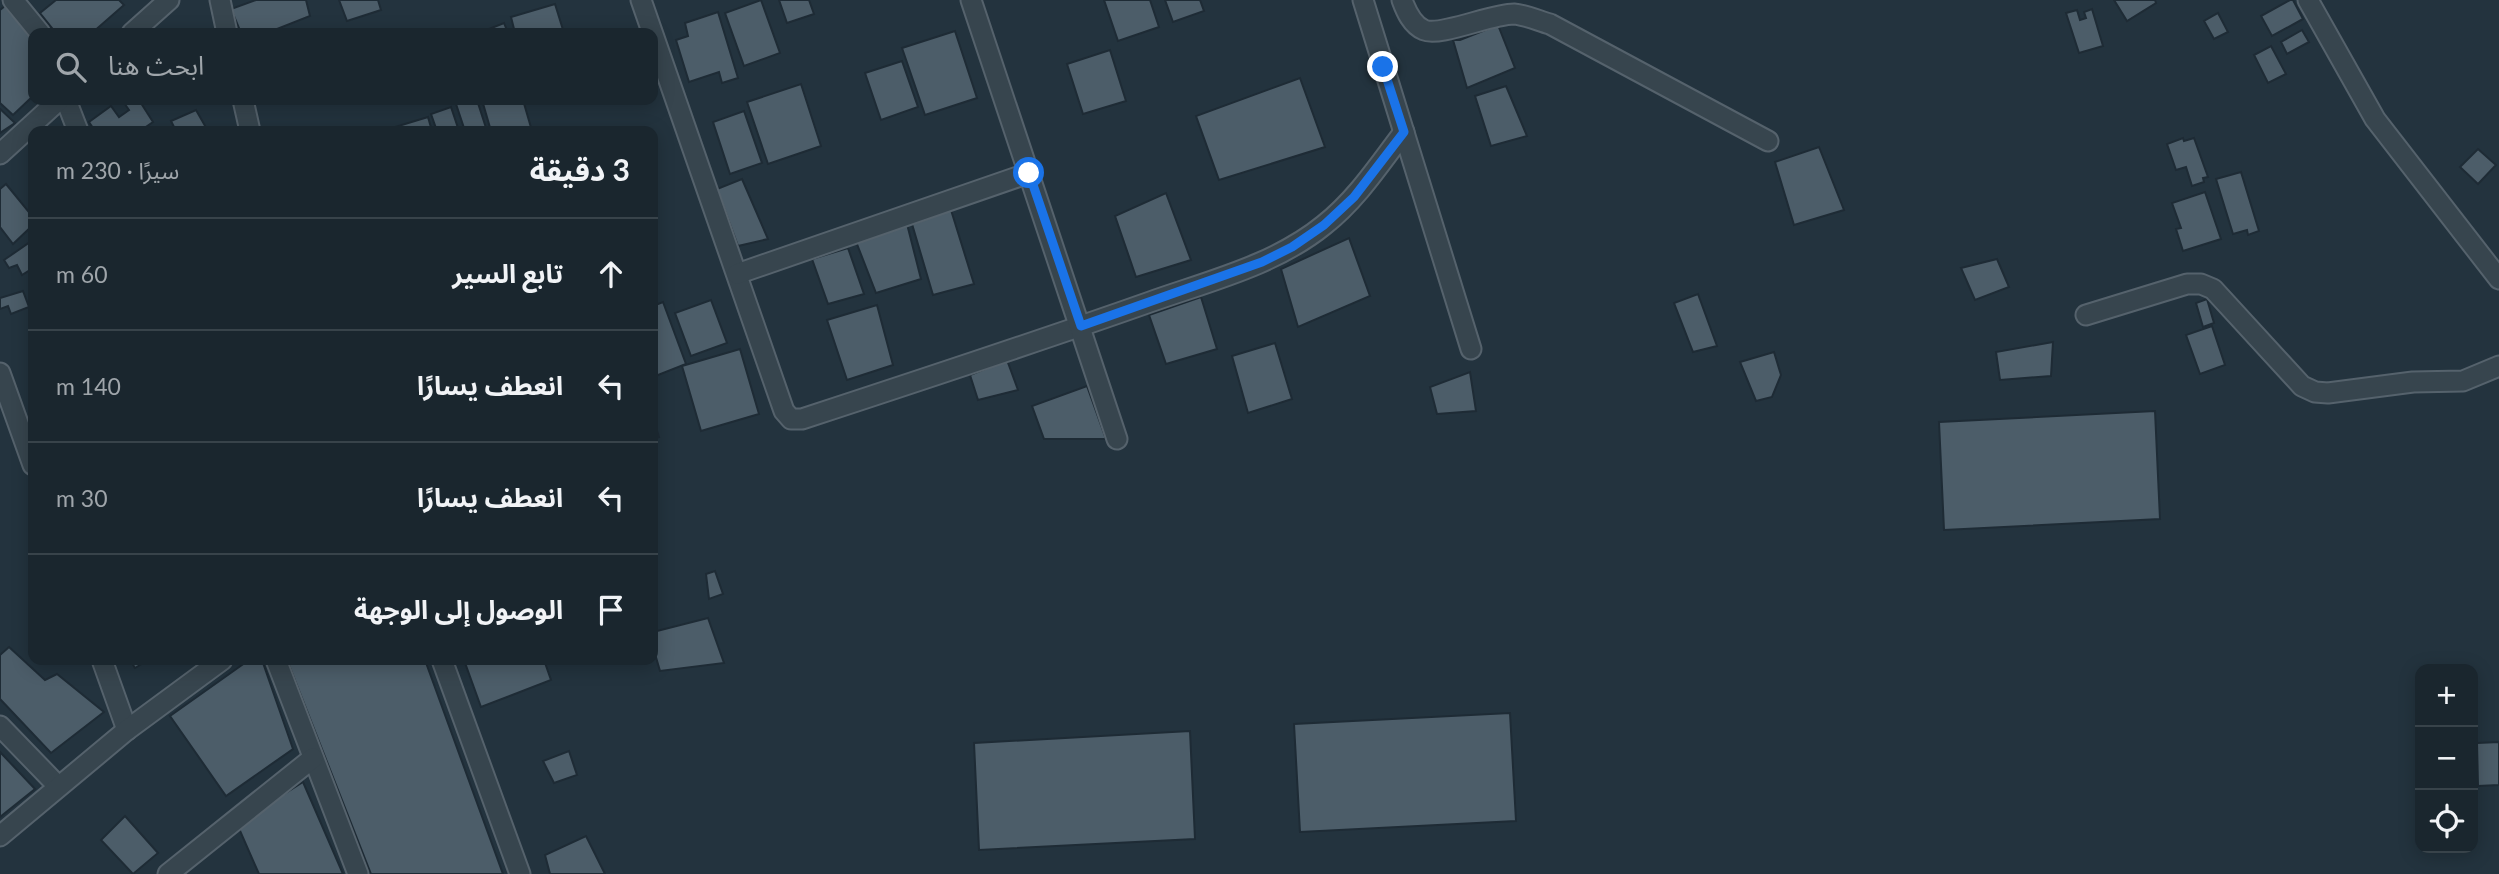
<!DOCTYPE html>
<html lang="ar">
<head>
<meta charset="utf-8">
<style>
  body { margin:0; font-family:Lato,"Noto Sans Arabic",sans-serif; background:#27323a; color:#f1f3f6; direction:rtl }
  .controls { position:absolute; right:21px; bottom:21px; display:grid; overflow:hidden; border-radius:14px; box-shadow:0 4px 18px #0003 }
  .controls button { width:63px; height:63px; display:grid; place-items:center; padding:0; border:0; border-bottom:2px solid #38434a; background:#1a262e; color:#f1f3f6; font:35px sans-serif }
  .stop { position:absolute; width:21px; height:21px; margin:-16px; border:5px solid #1a73e8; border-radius:50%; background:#fff }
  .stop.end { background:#1a73e8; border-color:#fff; box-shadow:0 2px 7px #0008 }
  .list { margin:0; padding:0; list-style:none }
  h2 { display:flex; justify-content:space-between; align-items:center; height:91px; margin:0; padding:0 28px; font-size:30px }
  h2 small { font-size:23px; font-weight:400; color:#9fa5aa }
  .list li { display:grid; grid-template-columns:46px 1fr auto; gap:21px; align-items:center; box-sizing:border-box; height:112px; padding:0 28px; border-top:2px solid #38434a }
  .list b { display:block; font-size:26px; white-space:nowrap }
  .list em { font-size:23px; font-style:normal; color:#9fa5aa }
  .icon { flex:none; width:38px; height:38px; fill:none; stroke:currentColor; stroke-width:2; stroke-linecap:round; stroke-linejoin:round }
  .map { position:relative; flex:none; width:2499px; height:874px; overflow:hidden; direction:ltr }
  .search { position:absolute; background:#1a262e; box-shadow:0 4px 18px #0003; left:28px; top:28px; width:630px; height:77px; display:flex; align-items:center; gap:18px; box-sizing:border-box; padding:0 24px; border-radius:14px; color:#9fa5aa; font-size:26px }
  .panel { position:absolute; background:#1a262e; box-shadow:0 4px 18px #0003; left:28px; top:126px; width:630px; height:539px; border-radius:14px; direction:rtl }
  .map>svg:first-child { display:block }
  .building { fill:#4c5d69; stroke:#1e2b35; stroke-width:2 }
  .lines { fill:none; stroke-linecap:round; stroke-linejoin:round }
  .minor-casing { stroke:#55626c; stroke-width:23 }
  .minor { stroke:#37454e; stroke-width:19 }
  .route { stroke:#1a73e8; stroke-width:9 }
</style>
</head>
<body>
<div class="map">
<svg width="2499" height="874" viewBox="0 0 2499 874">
  <rect width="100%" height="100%" fill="#23333e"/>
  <g class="building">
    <path d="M56,0H119L124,5L92,33H56L40,13Z"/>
    <path d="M256,0H306L310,16L267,33H241L231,9Z"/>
    <path d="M339,0H378L381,10L347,21Z"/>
    <path d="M761,0L780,53L744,66L725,13Z"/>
    <path d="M779,0H809L814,14L787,23Z"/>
    <path d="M1104,0H1150L1159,27L1118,41Z"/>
    <path d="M1165,0H1200L1204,11L1173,22Z"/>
    <path d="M2114,0H2155L2156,3L2127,21Z"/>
    <path d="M2290,0H2293L2303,19L2272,36L2261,16Z"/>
    <path d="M555,4L564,33H515L511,17Z"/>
    <path d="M5,6L33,39V96L13,115L0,103V10Z"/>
    <path d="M2092,9L2103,46L2079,53L2066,13L2077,10L2080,20L2086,18L2084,12Z"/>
    <path d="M718,12L738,78L722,83L719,72L689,82L676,40L688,36L685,23Z"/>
    <path d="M2218,13L2228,32L2214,39L2204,21Z"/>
    <path d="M504,23L508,33H479Z"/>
    <path d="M1498,25L1515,68L1467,88L1453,40H1460Z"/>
    <path d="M2302,30L2309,42L2287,54L2281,42Z"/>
    <path d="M955,31L977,98L925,115L902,48Z"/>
    <path d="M2271,46L2286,74L2268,83L2254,55Z"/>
    <path d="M1110,50L1126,101L1083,114L1067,64Z"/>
    <path d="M902,61L918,107L881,120L865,73Z"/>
    <path d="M1300,78L1325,147L1219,180L1196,116Z"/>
    <path d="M801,84L821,146L768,164L747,102Z"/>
    <path d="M1506,86L1527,136L1491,146L1475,96Z"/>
    <path d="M122,100H139L153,122L140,131H95L89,122L111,106L119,117L129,110Z"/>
    <path d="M470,100H477L487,131H465L456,104Z"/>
    <path d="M482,100H523L532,131H491Z"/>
    <path d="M451,107L459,131H437L431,114Z"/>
    <path d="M0,109L15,123L0,133Z"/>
    <path d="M196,110L208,131H176L171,121Z"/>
    <path d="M744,111L762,163L730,174L713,122Z"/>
    <path d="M428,117L432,131H382Z"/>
    <path d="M2183,138L2184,141L2194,138L2208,177L2203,178L2204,182L2192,186L2186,167L2176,170L2167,144Z"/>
    <path d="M1819,147L1844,210L1794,225L1775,162Z"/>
    <path d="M2478,149L2496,165L2478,184L2460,167Z"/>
    <path d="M2241,172L2259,231L2248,235L2247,230L2233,234L2216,179Z"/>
    <path d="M742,179L768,239L738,246L717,189Z"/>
    <path d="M6,184L33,217V225L13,244L0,227V189Z"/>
    <path d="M2205,192L2221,239L2183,251L2176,229L2181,228L2172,203Z"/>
    <path d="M1166,193L1191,260L1136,277L1115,216Z"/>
    <path d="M951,210L974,284L933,295L912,224Z"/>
    <path d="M906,220L921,279L876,293L855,239Z"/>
    <path d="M1349,238L1370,296L1298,327L1281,269Z"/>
    <path d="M33,240V268L22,275L17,265L9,268L4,260Z"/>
    <path d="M848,248L864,294L828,304L812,259Z"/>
    <path d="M1997,259L2009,287L1975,300L1961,268Z"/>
    <path d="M23,291L29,307L11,314L8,306L0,309V298Z"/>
    <path d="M1698,294L1717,346L1693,352L1674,303Z"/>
    <path d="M1201,297L1217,349L1166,364L1149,315Z"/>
    <path d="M2207,299L2214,323L2203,327L2196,303Z"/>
    <path d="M711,300L727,343L691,356L675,313Z"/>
    <path d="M663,302L686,364L653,377V306Z"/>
    <path d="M877,305L893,365L847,380L827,320Z"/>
    <path d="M2212,326L2225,365L2200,374L2186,335Z"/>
    <path d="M2053,342L2051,376L2000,380L1996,352Z"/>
    <path d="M1275,343L1292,399L1248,413L1232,356Z"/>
    <path d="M740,349L759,414L701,431L682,366Z"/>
    <path d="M1774,352L1781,375L1772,397L1756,401L1740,362Z"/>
    <path d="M1007,360L1018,390L978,400L970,375Z"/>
    <path d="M1470,372L1476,411L1437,414L1430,387Z"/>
    <path d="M1087,386L1106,439H1044L1032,406Z"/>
    <path d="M2155,411L2160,519L1944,530L1939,422Z"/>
    <path d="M653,418L659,437L653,439Z"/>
    <path d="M715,571L723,594L709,599L706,574Z"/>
    <path d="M708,618L724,663L660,671L653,647V632Z"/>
    <path d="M9,647L45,680L57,674L104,712L51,753L0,699V655Z"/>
    <path d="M130,660H148L135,668Z"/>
    <path d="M249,660H262L293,749L226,796L170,716Z"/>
    <path d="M287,660H425L503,874H371Z"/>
    <path d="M464,660H544L551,680L481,707Z"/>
    <path d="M1510,713L1516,821L1300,832L1294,724Z"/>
    <path d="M1190,731L1195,839L979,850L974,743Z"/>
    <path d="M2499,742V785L2478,786L2477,743Z"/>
    <path d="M569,751L577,775L554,783L543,761Z"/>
    <path d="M0,752L35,789L0,817Z"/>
    <path d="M303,782L343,874H259L237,824Z"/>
    <path d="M125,816L158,853L133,874L101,840Z"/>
    <path d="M586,836L605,874H550L545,855Z"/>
  </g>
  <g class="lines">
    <g class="minor-casing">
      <g id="minor">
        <path d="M13,0L40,33"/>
        <path d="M220,0L227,33"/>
        <path d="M641,0L784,411L791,419H802C918,381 1034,343 1150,302C1209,281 1275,265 1324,225C1356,200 1379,165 1404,132"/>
        <path d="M971,0L1117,439"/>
        <path d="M1363,0L1471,349"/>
        <path d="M1402,0C1406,11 1412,25 1424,30C1440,37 1491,14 1514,14C1526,15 1539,21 1550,24L1768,141"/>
        <path d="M2308,0L2375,119L2499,279"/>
        <path d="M132,33L169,0"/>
        <path d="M66,100L78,131"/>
        <path d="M243,100L250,131"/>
        <path d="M0,154L59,100"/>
        <path d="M737,274L1029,173"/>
        <path d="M2086,315L2187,284H2201L2213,289L2302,386L2315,392L2328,393L2413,382L2463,381L2499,366"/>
        <path d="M0,373L33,465"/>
        <path d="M102,660L127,730"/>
        <path d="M276,660L358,874"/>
        <path d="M442,660L520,874"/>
        <path d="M0,726L58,786"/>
        <path d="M0,836L127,730L222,660"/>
        <path d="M168,874L313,758"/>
      </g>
    </g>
    <use href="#minor" class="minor"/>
  </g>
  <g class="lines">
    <path class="route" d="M1029,173L1081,326L1262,262L1292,247L1324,225L1354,197L1404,132L1383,67"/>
  </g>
</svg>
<div class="controls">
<button>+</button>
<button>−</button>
<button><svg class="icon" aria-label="locate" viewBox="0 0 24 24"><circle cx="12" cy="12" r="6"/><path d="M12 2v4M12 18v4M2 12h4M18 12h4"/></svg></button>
</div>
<div class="stop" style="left:1029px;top:173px"></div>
<div class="stop end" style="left:1383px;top:67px"></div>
<div class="search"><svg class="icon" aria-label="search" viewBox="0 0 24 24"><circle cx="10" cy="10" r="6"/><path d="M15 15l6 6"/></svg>ابحث هنا</div>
<section class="panel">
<h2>3 دقيقة<small>سيرًا · 230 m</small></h2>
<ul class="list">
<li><svg class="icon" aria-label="ahead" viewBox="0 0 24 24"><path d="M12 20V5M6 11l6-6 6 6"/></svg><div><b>تابع السير</b></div><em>60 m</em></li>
<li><svg class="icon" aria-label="left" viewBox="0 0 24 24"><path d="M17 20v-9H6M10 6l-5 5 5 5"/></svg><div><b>انعطف يسارًا</b></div><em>140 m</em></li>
<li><svg class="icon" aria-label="left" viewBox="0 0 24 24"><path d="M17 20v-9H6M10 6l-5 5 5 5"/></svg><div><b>انعطف يسارًا</b></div><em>30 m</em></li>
<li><svg class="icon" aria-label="arrive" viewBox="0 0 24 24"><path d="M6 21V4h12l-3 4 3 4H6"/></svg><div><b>الوصول إلى الوجهة</b></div></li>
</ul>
</section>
</div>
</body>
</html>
